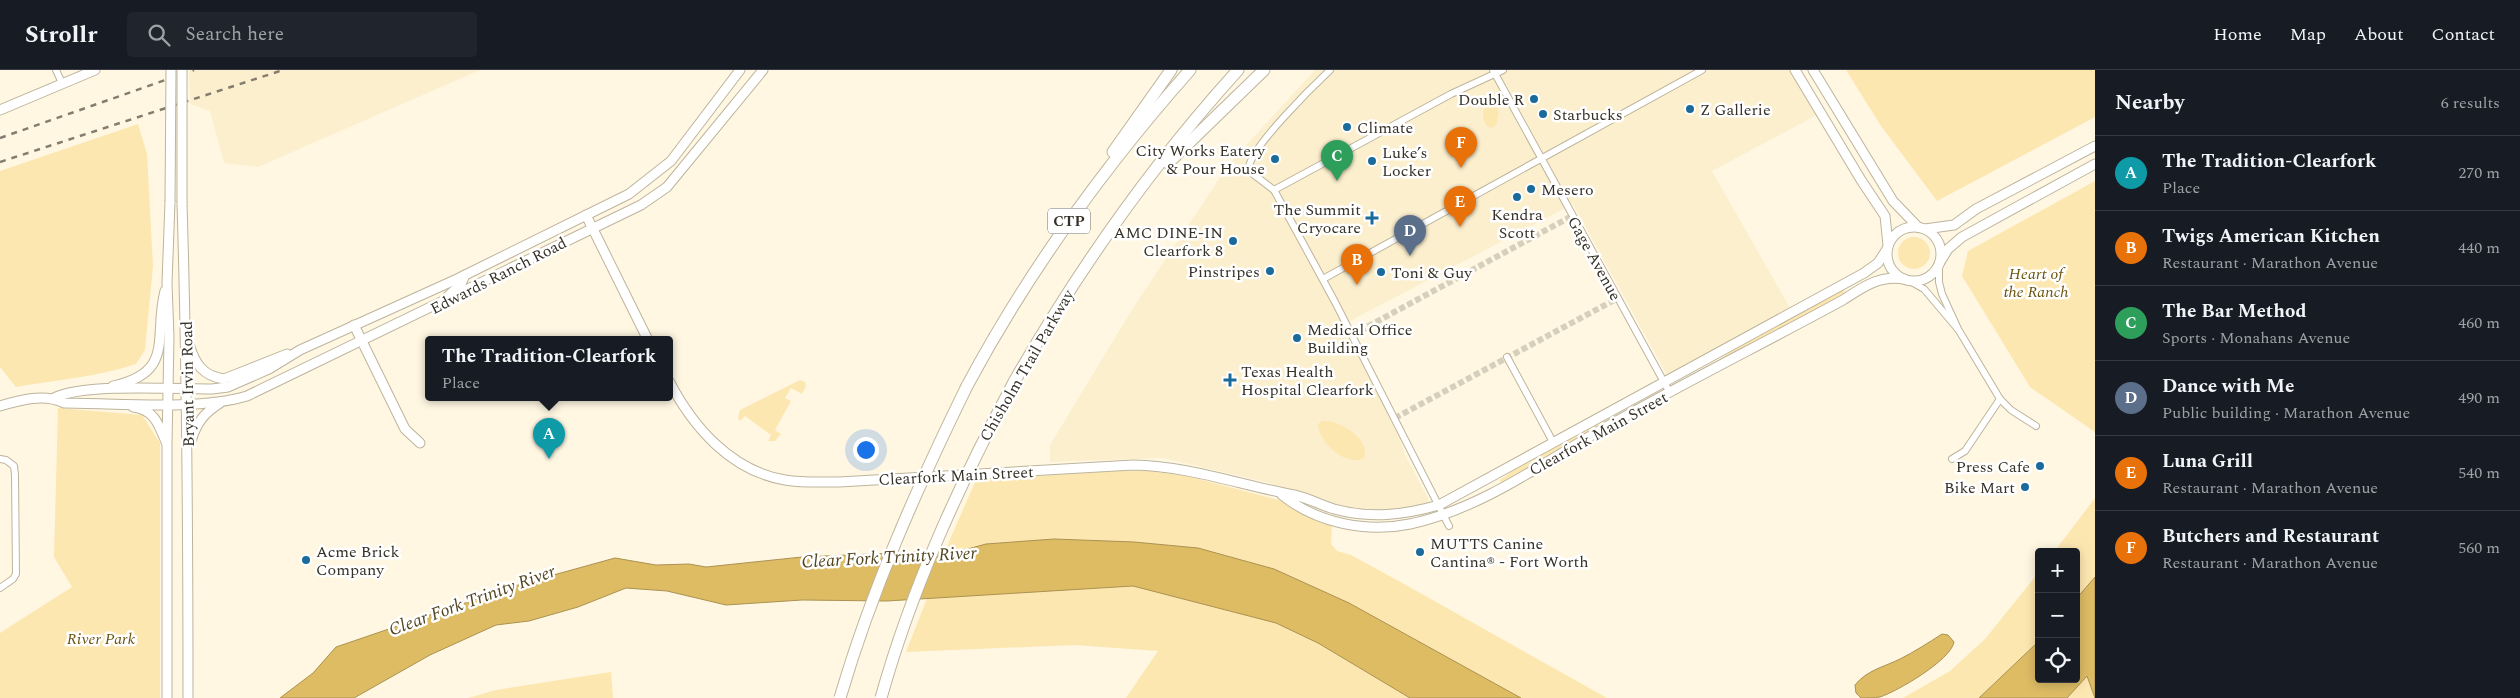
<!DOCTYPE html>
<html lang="en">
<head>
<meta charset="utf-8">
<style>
  body { margin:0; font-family:Spectral,serif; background:#20242c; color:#f1f3f6 }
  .controls { position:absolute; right:15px; bottom:15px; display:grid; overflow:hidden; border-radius:5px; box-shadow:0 2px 12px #0003 }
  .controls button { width:45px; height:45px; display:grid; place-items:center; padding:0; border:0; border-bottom:1px solid #363941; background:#171b24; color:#f1f3f6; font:25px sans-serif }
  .you { position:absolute; left:865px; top:379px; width:18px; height:18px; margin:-12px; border:4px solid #fff; border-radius:50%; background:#1a73e8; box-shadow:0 0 0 8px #1a73e833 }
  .badge { display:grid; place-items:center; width:32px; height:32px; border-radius:50%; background:#0b8043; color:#fff; font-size:16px; font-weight:700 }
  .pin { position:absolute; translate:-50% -41px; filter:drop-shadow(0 1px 2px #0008) }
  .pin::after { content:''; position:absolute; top:26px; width:18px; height:15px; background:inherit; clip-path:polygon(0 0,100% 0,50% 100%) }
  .popup { position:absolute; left:425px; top:266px; width:248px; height:65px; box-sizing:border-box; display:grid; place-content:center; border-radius:5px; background:#171b24; filter:drop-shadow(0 1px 4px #0005); font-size:16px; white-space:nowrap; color:#9ea1a6 }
  .popup b { font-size:19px; color:#f1f3f6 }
  .popup::after { content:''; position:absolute; left:50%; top:100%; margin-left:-10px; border:10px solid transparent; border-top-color:#171b24 }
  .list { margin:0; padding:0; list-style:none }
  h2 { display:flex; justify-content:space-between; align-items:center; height:65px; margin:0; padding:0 20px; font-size:21px }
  h2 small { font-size:16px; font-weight:400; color:#9ea1a6 }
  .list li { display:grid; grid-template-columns:32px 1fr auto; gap:15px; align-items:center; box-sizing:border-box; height:75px; padding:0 20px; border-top:1px solid #363941 }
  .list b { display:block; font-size:19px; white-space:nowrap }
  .list p { margin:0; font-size:16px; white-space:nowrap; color:#9ea1a6 }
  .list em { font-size:16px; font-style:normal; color:#9ea1a6 }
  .icon { flex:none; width:28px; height:28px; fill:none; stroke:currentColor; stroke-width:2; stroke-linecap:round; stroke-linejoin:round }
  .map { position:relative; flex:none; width:2095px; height:628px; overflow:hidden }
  header { display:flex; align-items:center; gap:30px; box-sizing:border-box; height:70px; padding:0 25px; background:#171b24; border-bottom:1px solid #363941 }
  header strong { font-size:24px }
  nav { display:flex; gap:28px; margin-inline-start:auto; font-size:18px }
  .search { width:350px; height:45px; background:#20242c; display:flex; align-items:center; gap:12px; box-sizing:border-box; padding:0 18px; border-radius:5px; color:#9ea1a6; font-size:19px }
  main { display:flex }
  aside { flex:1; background:#171b24 }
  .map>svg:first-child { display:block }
  .built { fill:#fcefce }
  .green { fill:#fde7b1 }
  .water { fill:#ddbc64; stroke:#ab9252 }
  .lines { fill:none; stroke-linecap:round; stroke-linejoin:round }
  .street-tunnel { stroke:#d7cfbd; stroke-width:6; stroke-dasharray:6 3; stroke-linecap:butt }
  .street-casing { stroke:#bdb49c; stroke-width:8 }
  .secondary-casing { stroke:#bdb49c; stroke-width:11 }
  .highway-casing { stroke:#bdb49c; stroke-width:13 }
  .street { stroke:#fff; stroke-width:6 }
  .secondary { stroke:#fff; stroke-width:9 }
  .highway { stroke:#fff; stroke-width:11 }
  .rail { stroke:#837d6f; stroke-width:2.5; stroke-dasharray:6 6; stroke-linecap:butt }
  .secondary-bridge-casing { stroke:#bdb49c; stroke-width:11; stroke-linecap:butt }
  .highway-bridge-casing { stroke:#bdb49c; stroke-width:13; stroke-linecap:butt }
  .secondary-bridge { stroke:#fff; stroke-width:9 }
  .highway-bridge { stroke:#fff; stroke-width:11 }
  .poi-dot { fill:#1b6a9c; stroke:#fff; stroke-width:2 }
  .labels { text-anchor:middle; stroke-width:5; stroke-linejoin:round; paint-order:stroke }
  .shield { fill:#fff; stroke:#726f68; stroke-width:1 }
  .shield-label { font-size:15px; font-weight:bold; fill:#353127 }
  .poi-label { font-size:16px; fill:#353127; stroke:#fff; text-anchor:start }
  .street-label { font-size:16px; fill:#353127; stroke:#fff }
  .park-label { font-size:16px; font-style:italic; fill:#6b5510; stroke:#fff }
  .water-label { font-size:18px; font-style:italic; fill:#53451f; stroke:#fff }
</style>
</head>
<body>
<header>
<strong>Strollr</strong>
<div class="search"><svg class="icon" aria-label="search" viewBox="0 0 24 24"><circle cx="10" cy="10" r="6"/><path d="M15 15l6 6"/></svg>Search here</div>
<nav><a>Home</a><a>Map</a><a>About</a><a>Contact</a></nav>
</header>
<main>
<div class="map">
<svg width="2095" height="628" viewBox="0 0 2095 628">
  <rect width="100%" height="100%" fill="#fff7e2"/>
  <g class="built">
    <path d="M189,0H480L258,97L224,93L210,41L190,34Z"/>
    <path d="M1315,0H1789L1817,45L1712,101L1790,238L1667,305L1573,134L1350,251L1340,250L1400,369L1405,385L1429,430L1427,434L1412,440L1352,441L1266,412L1163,388L1050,392V375L1133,238L1229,94Z"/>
  </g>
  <g class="green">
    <path d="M1846,0H2095V47L1937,131L1881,56Z"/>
    <path d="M1489,33L1497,37L1499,44L1496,55L1492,58L1487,56C1482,49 1481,39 1489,33Z"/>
    <path d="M138,54L147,84L153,196L145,280L136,294C97,307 56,310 16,317L0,297V101Z"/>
    <path d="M2095,111V362L2030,317L1962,206L1968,181Z"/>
    <circle cx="1914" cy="183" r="16"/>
    <path d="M1842,218L1845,223L1837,229L1725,290L1723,287L1745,271Z"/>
    <path d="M800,310L805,312L806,316L802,324L791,318L785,328L791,331L775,360L781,364L775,371H768L771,365L745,346L740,351L738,348L740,340Z"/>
    <path d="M58,338L142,345L160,373V628H0V563L72,517L54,487Z"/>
    <path d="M1608,345L1610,348L1578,370L1501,413L1500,410L1532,387Z"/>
    <path d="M1322,351C1338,349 1371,369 1364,388C1347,398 1318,372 1318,354Z"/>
    <path d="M1114,401H1149L1187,406L1279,430L1305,445L1332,454L1331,474L1337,481L1351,485L1404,514L1607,628H1126L1158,581L1074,575L906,582L951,467L976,410Z"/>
    <path d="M2095,428V628H1903L1950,601L1985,569L2039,502V609H2076V482H2054Z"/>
    <path d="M611,602L613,628H468L496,620Z"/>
  </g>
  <g class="water">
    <path d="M1054,469L1134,472L1198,478L1274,499L1349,533L1521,628H1410L1318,573L1276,553L1133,516L887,531L802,530L726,535L667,521L626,518L578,537L529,551L496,555L430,585L354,628H280L313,603L336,577L521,514L615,488L656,495L689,494L706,497L802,487L964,480L986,474Z"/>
    <path d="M2095,507V628L2087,606L2067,628H1979L2039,571V609H2076V529Z"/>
    <path d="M1942,564L1948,565L1954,572C1951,590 1898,621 1880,627C1874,628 1867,628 1861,628L1856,623L1855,615C1867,600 1884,597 1900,589C1914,582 1928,573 1942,564Z"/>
  </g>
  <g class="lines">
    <g class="street-tunnel">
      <path d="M1352,265L1572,146"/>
      <path d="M1395,348L1618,228"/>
    </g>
    <g class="street-casing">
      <g id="street">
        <path d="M56,0L62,13"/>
        <path d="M1330,0C1314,15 1249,79 1249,98L1253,104L1274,120L1335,232L1449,456"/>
        <path d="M1493,0L1670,323"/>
        <path d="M1274,120L1451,24L1503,0"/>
        <path d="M1939,195V212L1942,224L1958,259L2000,329L2011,340L2036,356"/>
        <path d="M1323,209L1702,0"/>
        <path d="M1908,210L1924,219L1957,258"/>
        <path d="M1507,287L1553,372"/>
        <path d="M0,389L6,390L14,396L15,405L16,504L13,509L0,518"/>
        <path d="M1952,389L1965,381L2000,329"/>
      </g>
    </g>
    <g class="secondary-casing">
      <g id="secondary">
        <path d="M1795,0L1861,110L1885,146L1888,175"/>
        <path d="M1813,0L1893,131L1918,157"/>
        <path d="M0,40L95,0"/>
        <path d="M182,133C187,298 188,463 188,628"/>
        <path d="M586,145L648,270"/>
        <circle cx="1914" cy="184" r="27"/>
        <path d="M1925,159L1954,155L1976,139L2095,76"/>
        <path d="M1940,192L1948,179L1962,167L2095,94"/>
        <path d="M447,227L461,214L465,205"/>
        <path d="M354,255L405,359L420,373"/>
        <path d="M189,274C195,294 203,306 224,309L287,284"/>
        <path d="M669,311C693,357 731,401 785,410C803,413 821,412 839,412L1133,395C1189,396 1240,415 1294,425C1308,428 1321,435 1334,439C1370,449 1404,445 1439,435L1864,203L1878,193L1887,179"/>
        <path d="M113,316C176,302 153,267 165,221"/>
        <path d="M54,328C83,313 176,319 212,319L228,317L269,299L300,280L457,209L629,124L671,91L740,0"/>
        <path d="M0,336C20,330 44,323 64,333C117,333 197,341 247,326L641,135L667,117L763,0"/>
        <path d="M133,337C154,339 159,355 166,372"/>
        <path d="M191,371C197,352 204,343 220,333"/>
        <path d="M1282,425C1317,453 1366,463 1410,454C1481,439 1544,392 1606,357C1684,313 1764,273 1843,230C1863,217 1879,205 1904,209"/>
        <path d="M167,628V375L169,267L167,213L170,132"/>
      </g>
    </g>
    <g class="highway-casing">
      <g id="highway">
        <path d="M1113,82L1171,0"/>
        <path d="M1168,93L1264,0"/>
        <path d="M1014,312C1078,200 1151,96 1238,0"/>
        <path d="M967,316C1028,202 1104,97 1190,0"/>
      </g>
    </g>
    <use href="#street" class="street"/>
    <use href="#secondary" class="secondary"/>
    <use href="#highway" class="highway"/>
    <g class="rail">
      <path d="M0,68L194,0"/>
      <path d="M0,92L283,0"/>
    </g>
    <g class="secondary-bridge-casing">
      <g id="secondary-bridge">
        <path d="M182,0V133"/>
        <path d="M170,132L171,0"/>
      </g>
    </g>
    <g class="highway-bridge-casing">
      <g id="highway-bridge">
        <path d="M840,628C872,519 917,418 967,316"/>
        <path d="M881,628C912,517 960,413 1014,312"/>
      </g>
    </g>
    <use href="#secondary-bridge" class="secondary-bridge"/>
    <use href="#highway-bridge" class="highway-bridge"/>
  </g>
  <g class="poi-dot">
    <circle cx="1534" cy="29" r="5"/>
    <circle cx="1690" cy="39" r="5"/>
    <circle cx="1543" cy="44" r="5"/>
    <circle cx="1347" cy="57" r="5"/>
    <circle cx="1275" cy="89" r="5"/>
    <circle cx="1372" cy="91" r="5"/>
    <circle cx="1531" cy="119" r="5"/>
    <circle cx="1517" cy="127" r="5"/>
    <path d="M1369.5 140.5h5v5h5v5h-5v5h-5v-5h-5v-5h5z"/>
    <circle cx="1233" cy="171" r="5"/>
    <circle cx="1270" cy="201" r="5"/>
    <circle cx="1381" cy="202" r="5"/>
    <circle cx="1297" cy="268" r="5"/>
    <path d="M1227.5 302.5h5v5h5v5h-5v5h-5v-5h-5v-5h5z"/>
    <circle cx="2040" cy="396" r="5"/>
    <circle cx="2025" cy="417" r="5"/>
    <circle cx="1420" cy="482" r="5"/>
    <circle cx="306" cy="490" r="5"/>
  </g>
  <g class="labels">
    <rect class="shield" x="1048" y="138.5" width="42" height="25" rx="4"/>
    <g class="shield-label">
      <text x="1069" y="156">CTP</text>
    </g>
    <g class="poi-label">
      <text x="1524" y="35" text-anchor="end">Double R</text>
      <text x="1700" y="45">Z Gallerie</text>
      <text x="1553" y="50">Starbucks</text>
      <text x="1357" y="63">Climate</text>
      <text x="1265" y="86" text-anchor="end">City Works Eatery<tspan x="1265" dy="18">&amp; Pour House</tspan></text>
      <text x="1382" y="88">Luke’s<tspan x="1382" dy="18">Locker</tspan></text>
      <text x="1541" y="125">Mesero</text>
      <text x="1361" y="145" text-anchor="end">The Summit<tspan x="1361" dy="18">Cryocare</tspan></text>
      <text x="1517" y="150" text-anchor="middle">Kendra<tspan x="1517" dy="18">Scott</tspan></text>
      <text x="1223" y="168" text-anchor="end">AMC DINE-IN<tspan x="1223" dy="18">Clearfork 8</tspan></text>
      <text x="1260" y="207" text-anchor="end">Pinstripes</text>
      <text x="1391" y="208">Toni &amp; Guy</text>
      <text x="1307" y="265">Medical Office<tspan x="1307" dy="18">Building</tspan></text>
      <text x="1241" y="307">Texas Health<tspan x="1241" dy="18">Hospital Clearfork</tspan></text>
      <text x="2030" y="402" text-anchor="end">Press Cafe</text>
      <text x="2015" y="423" text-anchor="end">Bike Mart</text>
      <text x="1430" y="479">MUTTS Canine<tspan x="1430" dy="18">Cantina® - Fort Worth</tspan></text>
      <text x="316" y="487">Acme Brick<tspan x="316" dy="18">Company</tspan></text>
    </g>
    <g class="street-label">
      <text transform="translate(1595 188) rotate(61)" y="6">Gage Avenue</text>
      <text transform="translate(498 205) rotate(-27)" y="6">Edwards Ranch Road</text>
      <text transform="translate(1026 295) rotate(-60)" y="6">Chisholm Trail Parkway</text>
      <text transform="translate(187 314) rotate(-91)" y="6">Bryant Irvin Road</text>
      <text transform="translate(1598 363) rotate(-29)" y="6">Clearfork Main Street</text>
      <text transform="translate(956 405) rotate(-3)" y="6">Clearfork Main Street</text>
    </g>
    <g class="park-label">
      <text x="2036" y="209">Heart of<tspan x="2036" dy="18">the Ranch</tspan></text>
      <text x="101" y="574">River Park</text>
    </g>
    <g class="water-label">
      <text transform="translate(889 487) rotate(-3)" y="6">Clear Fork Trinity River</text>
      <text transform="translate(472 530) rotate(-20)" y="6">Clear Fork Trinity River</text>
    </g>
  </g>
</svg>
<div class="controls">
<button>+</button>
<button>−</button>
<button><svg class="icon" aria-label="locate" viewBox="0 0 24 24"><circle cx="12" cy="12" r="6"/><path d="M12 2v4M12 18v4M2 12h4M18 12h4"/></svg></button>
</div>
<div class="you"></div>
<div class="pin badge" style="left:549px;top:389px;background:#0f9aa8">A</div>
<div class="popup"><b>The Tradition-Clearfork</b>Place</div>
<div class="pin badge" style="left:1357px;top:215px;background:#e8710a">B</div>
<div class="pin badge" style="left:1337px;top:111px;background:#2e9e5b">C</div>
<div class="pin badge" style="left:1410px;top:186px;background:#5c6f8a">D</div>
<div class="pin badge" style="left:1460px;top:157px;background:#e8710a">E</div>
<div class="pin badge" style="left:1461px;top:98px;background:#e8710a">F</div>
</div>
<aside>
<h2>Nearby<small>6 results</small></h2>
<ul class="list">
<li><span class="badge" style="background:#0f9aa8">A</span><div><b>The Tradition-Clearfork</b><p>Place</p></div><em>270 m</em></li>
<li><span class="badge" style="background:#e8710a">B</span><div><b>Twigs American Kitchen</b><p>Restaurant · Marathon Avenue</p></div><em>440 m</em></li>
<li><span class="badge" style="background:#2e9e5b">C</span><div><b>The Bar Method</b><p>Sports · Monahans Avenue</p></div><em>460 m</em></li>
<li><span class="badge" style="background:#5c6f8a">D</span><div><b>Dance with Me</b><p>Public building · Marathon Avenue</p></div><em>490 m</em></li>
<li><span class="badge" style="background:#e8710a">E</span><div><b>Luna Grill</b><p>Restaurant · Marathon Avenue</p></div><em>540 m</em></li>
<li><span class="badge" style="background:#e8710a">F</span><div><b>Butchers and Restaurant</b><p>Restaurant · Marathon Avenue</p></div><em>560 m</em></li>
</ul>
</aside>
</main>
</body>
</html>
